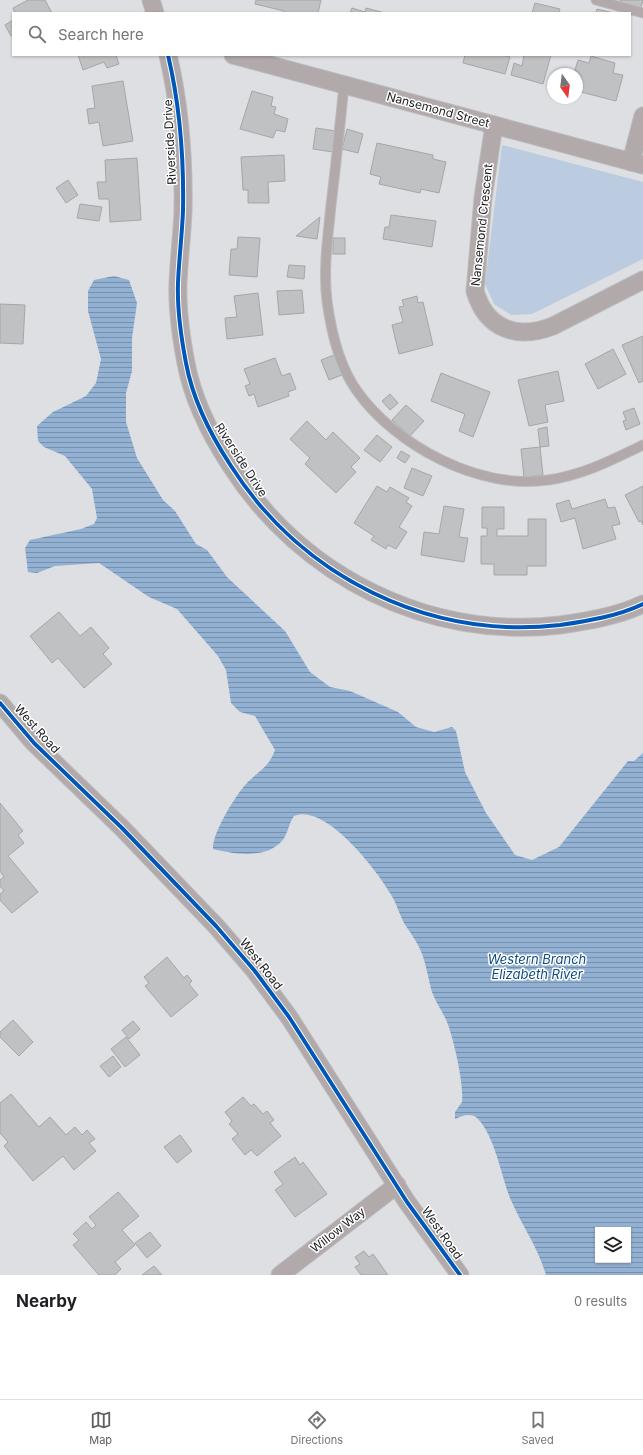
<!DOCTYPE html>
<html lang="en">
<head>
<meta charset="utf-8">
<style>
  body { margin:0; font-family:Inter,sans-serif; background:#f2f2f2; color:#202124 }
  .controls { position:absolute; right:12px; bottom:12px; display:grid; overflow:hidden; border-radius:0px; box-shadow:0 1px 3px #0004 }
  .controls button { width:36px; height:36px; display:grid; place-items:center; padding:0; border:0; border-bottom:1px solid #e0e0e0; background:#fff; color:#202124; font:20px sans-serif }
  .compass { position:absolute; left:547px; top:68px; width:36px; height:36px; border-radius:50%; background:#fff; box-shadow:0 1px 3px #0004; rotate:166deg }
  .list { margin:0; padding:0; list-style:none }
  h2 { display:flex; justify-content:space-between; align-items:center; height:52px; margin:0; padding:0 16px; font-size:17px }
  h2 small { font-size:13px; font-weight:400; color:#757577 }
  .icon { flex:none; width:22px; height:22px; fill:none; stroke:currentColor; stroke-width:2; stroke-linecap:round; stroke-linejoin:round }
  .map { position:relative; flex:none; width:643px; height:1275px; overflow:hidden }
  .search { position:absolute; background:#fff; box-shadow:0 1px 3px #0004; left:12px; right:12px; top:12px; height:44px; display:flex; align-items:center; gap:10px; box-sizing:border-box; padding:0 14px; border-radius:0px; color:#757577; font-size:15px }
  .sheet { height:124px; background:#fff }
  nav { display:flex; justify-content:space-around; align-items:center; box-sizing:border-box; height:56px; border-top:1px solid #e0e0e0; background:#fff; font-size:11px; color:#757577 }
  nav a { display:grid; justify-items:center; gap:2px }
  nav .on { color:#5e6062 }
  .map>svg:first-child { display:block }
  .green { fill:#bbcce0 }
  .water { fill:url(#water-rules); fill-rule:evenodd }
  .building { fill:#c0c1c3; stroke:#a5a6a8 }
  .lines { fill:none; stroke-linecap:round; stroke-linejoin:round }
  .lane-casing { stroke:#bbbcbe; stroke-width:11 }
  .street-casing { stroke:#bbbcbe; stroke-width:19 }
  .lane { stroke:#b2a9aa; stroke-width:9 }
  .street { stroke:#b2a9aa; stroke-width:17 }
  .cycleway-casing { stroke:#fff; stroke-width:6 }
  .cycleway { stroke:#0057b8; stroke-width:4 }
  .labels { text-anchor:middle; stroke-width:3; stroke-linejoin:round; paint-order:stroke }
  .street-label { font-size:12px; fill:#1a1b1d; stroke:#fff }
  .water-label { font-size:13px; font-style:italic; fill:#0d4b85; stroke:#fff }
</style>
</head>
<body>
<div class="map">
<svg width="643" height="1275" viewBox="0 0 643 1275">
  <defs>
    <pattern id="water-rules" width="6" height="5" patternUnits="userSpaceOnUse"><rect width="6" height="5" fill="#93b1d3"/><path d="M0 2.5h6" fill="none" stroke="#778fab"/></pattern>
  </defs>
  <rect width="100%" height="100%" fill="#dddfe2"/>
  <path class="green" d="M502,145L643,182V259L532,314L511,315L494,304L485,284Z"/>
  <path class="water" d="M114,276L129,280L137,303L132,338V371L126,393V422L137,458L163,500L175,511L196,544L207,550L227,577L285,631L310,672L330,687L350,691L398,712L416,727L434,732L452,727L456,731L465,772L486,813L515,855L532,860L559,847L628,761H634L643,753V1275H546C538,1247 521,1224 510,1198C501,1175 495,1137 478,1119C471,1112 462,1116 455,1119V1112L462,1102C464,1084 454,1040 447,1022C443,1012 436,1003 432,992C428,978 426,962 420,949C416,940 409,931 404,923C399,913 396,902 390,893C376,869 325,803 294,816C288,824 288,836 280,843C263,859 233,854 213,849C212,834 235,796 246,784C259,770 268,769 275,750L255,716L240,712L231,703L226,670L218,656L177,609L149,597L99,563L55,566L37,573L28,572L25,548L30,540L81,529L94,524L97,518L92,489L65,456L44,447L38,441L37,426L53,412L86,396L96,383L101,359L88,311V291L94,280ZM598,1230H628V1260H598Z"/>
  <g class="building">
    <path d="M28,0H45L52,13H15L13,8Z"/>
    <path d="M256,0H321L318,13H283L284,11L255,4Z"/>
    <path d="M620,0H643L640,11L620,5Z"/>
    <path d="M535,3L560,9L559,13H532Z"/>
    <path d="M352,8L365,12L366,8L385,13H350Z"/>
    <path d="M597,9L614,13H596Z"/>
    <path d="M13,20V35L11,36L5,25Z"/>
    <path d="M78,55H116L119,64L107,68L104,62L83,70Z"/>
    <path d="M465,55H502L510,57L505,74L463,63Z"/>
    <path d="M524,55H551L543,84L511,75L514,63L522,66Z"/>
    <path d="M591,56L615,63L613,73L623,75L616,101L577,91V74H565L566,71L574,73L578,60L589,63Z"/>
    <path d="M123,81L133,141L103,146L99,122L89,124L87,109L95,108L92,86Z"/>
    <path d="M252,91L273,97L271,106L276,107L274,114L288,119L285,132L276,130L273,138L240,129Z"/>
    <path d="M316,128L336,131L333,152L313,149Z"/>
    <path d="M347,129L363,134L358,153L342,149Z"/>
    <path d="M377,143L433,155V159L446,162L439,193L421,189L420,193L379,184L381,177L370,174Z"/>
    <path d="M284,155L285,181L268,182L269,203H248V190H243L241,157Z"/>
    <path d="M137,158L141,220L110,222L109,199H99L97,182H106L105,160Z"/>
    <path d="M68,180L78,195L66,203L56,188Z"/>
    <path d="M80,204L102,207L99,221L77,218Z"/>
    <path d="M391,215L436,221L432,247L383,239L385,227H389Z"/>
    <path d="M320,217L317,239L296,236Z"/>
    <path d="M238,237L260,238L257,277L229,275L231,249H237Z"/>
    <rect x="333" y="238" width="12" height="16"/>
    <path d="M289,265L305,266L304,279L287,277Z"/>
    <path d="M302,290L304,313L279,315L277,291Z"/>
    <path d="M258,293L263,335L227,339L225,318L237,317L234,296Z"/>
    <path d="M417,296L418,303L423,302L433,345L399,354L392,325L403,322L399,307L404,306L402,300Z"/>
    <path d="M0,304L25,305L23,344L0,343Z"/>
    <path d="M643,336V381L639,383L622,345Z"/>
    <path d="M613,349L626,374L598,389L585,364Z"/>
    <path d="M334,355L342,375L329,380L321,360Z"/>
    <path d="M275,358L282,376L290,373L296,389L288,392L289,396L258,407L254,394L249,396L245,386L250,384L244,369Z"/>
    <path d="M558,371L564,401L545,405L548,422L529,426L518,380Z"/>
    <path d="M441,373L490,392L473,437L459,431L465,414L431,401Z"/>
    <path d="M390,394L398,403L390,410L382,401Z"/>
    <path d="M406,405L424,421L410,436L392,420Z"/>
    <path d="M634,408L640,424L626,430L623,421L626,420L623,412Z"/>
    <path d="M307,421L326,440L333,432L360,458L351,467L356,472L336,493L305,464L310,458L290,439Z"/>
    <path d="M547,427L549,446L540,447L538,429Z"/>
    <path d="M377,435L392,447L380,462L364,450Z"/>
    <path d="M540,447L543,475L524,477L521,449Z"/>
    <path d="M401,451L410,456L405,463L397,458Z"/>
    <path d="M412,468L432,476L423,496L404,488Z"/>
    <path d="M377,486L387,492L390,487L409,498L406,502L412,506L399,527L407,532L396,549L388,545L386,549L371,540L374,536L354,523Z"/>
    <path d="M643,486V525L641,521L639,522L625,495Z"/>
    <path d="M605,499L608,508L615,507L620,524L612,526L616,539L583,549L575,518L561,522L556,504L569,500L572,509Z"/>
    <path d="M444,506L464,509L459,537L468,538L464,562L421,555L424,532L439,534Z"/>
    <path d="M482,507H504V529H497V536H528V519H546V566H527V575H494V564H481V536H487V528H482Z"/>
    <path d="M59,612L80,636L91,627L109,648L103,654L112,664L84,688L58,658L52,663L30,636Z"/>
    <path d="M0,803L23,831L18,835L24,843L8,856L38,892L12,913L0,900V894L4,891L0,886V880L4,877L0,871Z"/>
    <path d="M167,957L184,978L187,975L192,981L189,984L198,995L171,1017L145,986L149,983L144,977Z"/>
    <path d="M13,1020L33,1042L19,1056L0,1037V1032Z"/>
    <path d="M133,1021L140,1029L129,1039L122,1030Z"/>
    <path d="M126,1037L140,1055L125,1067L111,1049Z"/>
    <path d="M113,1056L121,1067L109,1077L100,1066Z"/>
    <path d="M11,1094L39,1127L50,1117L66,1135L75,1127L82,1135L87,1130L95,1139L89,1143L96,1151L74,1170L63,1156L33,1181L4,1146L8,1142L0,1133V1103Z"/>
    <path d="M243,1097L251,1106L254,1104L263,1114L267,1111L274,1120L270,1123L281,1136L257,1156L251,1150L245,1155L232,1139L238,1134L229,1124L232,1121L225,1112Z"/>
    <path d="M180,1135L192,1151L177,1163L164,1147Z"/>
    <path d="M295,1157L300,1165L303,1162L327,1194L295,1217L275,1190L283,1184L274,1172Z"/>
    <path d="M118,1192L139,1216L122,1230L135,1245L115,1262L121,1269L115,1275H99L73,1245L79,1240L73,1234L86,1222L92,1229L96,1225L89,1217Z"/>
    <path d="M150,1232L161,1246L147,1258L135,1243Z"/>
    <path d="M364,1251L369,1257L373,1254L388,1275H361L355,1267L360,1264L355,1257Z"/>
    <path d="M154,1266L162,1275H142Z"/>
  </g>
  <g class="lines">
    <g class="lane-casing">
      <g id="lane">
        <path d="M596,0L643,13"/>
        <path d="M344,85C340,125 336,165 331,205C328,237 323,269 327,301C331,331 339,366 357,391C396,446 479,490 548,480C583,475 612,460 643,445"/>
      </g>
    </g>
    <g class="street-casing">
      <g id="street">
        <path d="M151,0L155,13"/>
        <path d="M168,55C180,106 184,159 183,211C182,235 179,259 178,283C177,310 181,337 186,363C193,401 210,434 231,466C302,577 428,640 560,625C588,621 618,616 643,604"/>
        <path d="M233,55L643,165"/>
        <path d="M494,125L483,198L475,291C486,329 517,340 553,326L643,280"/>
        <path d="M631,162L643,116"/>
        <path d="M0,703L34,743L122,828L216,926L254,970L289,1017L407,1202L460,1275"/>
        <path d="M280,1275L397,1185"/>
      </g>
    </g>
    <use href="#lane" class="lane"/>
    <use href="#street" class="street"/>
    <g class="cycleway-casing">
      <g id="cycleway">
        <path d="M168,55C180,106 184,159 183,211C182,235 179,259 178,283C177,310 181,337 186,363C193,401 210,434 231,466C302,577 428,640 560,625C588,621 618,616 643,604"/>
        <path d="M0,703L34,743L122,828L216,926L254,970L289,1017L407,1202L460,1275"/>
      </g>
    </g>
    <use href="#cycleway" class="cycleway"/>
  </g>
  <g class="labels">
    <g class="street-label">
      <text transform="translate(438 110) rotate(15)" y="4">Nansemond Street</text>
      <text transform="translate(170 142) rotate(-93)" y="4">Riverside Drive</text>
      <text transform="translate(482 225) rotate(-84)" y="4">Nansemond Crescent</text>
      <text transform="translate(241 460) rotate(57)" y="4">Riverside Drive</text>
      <text transform="translate(37 729) rotate(48)" y="4">West Road</text>
      <text transform="translate(261 964) rotate(52)" y="4">West Road</text>
      <text transform="translate(338 1230) rotate(-38)" y="4">Willow Way</text>
      <text transform="translate(442 1233) rotate(55)" y="4">West Road</text>
    </g>
    <g class="water-label">
      <text x="537" y="964">Western Branch<tspan x="537" dy="15">Elizabeth River</tspan></text>
    </g>
  </g>
</svg>
<div class="controls">
<button><svg class="icon" aria-label="layers" viewBox="0 0 24 24"><path d="M12 4l9 5-9 5-9-5zM3 14l9 5 9-5"/></svg></button>
</div>
<svg class="compass" viewBox="-18 -18 36 36"><path d="M0-13l5 13h-10z" fill="#e53935"/><path d="M0 13l5-13h-10z" fill="#757577"/></svg>
<div class="search"><svg class="icon" aria-label="search" viewBox="0 0 24 24"><circle cx="10" cy="10" r="6"/><path d="M15 15l6 6"/></svg>Search here</div>
</div>
<section class="sheet">
<h2>Nearby<small>0 results</small></h2>
<ul class="list">
</ul>
</section>
<nav>
<a class="on"><svg class="icon" aria-label="map" viewBox="0 0 24 24"><path d="M3 6l6-2 6 2 6-2v14l-6 2-6-2-6 2zM9 4v14M15 6v14"/></svg>Map</a>
<a><svg class="icon" aria-label="directions" viewBox="0 0 24 24"><path d="M12 3l9 9-9 9-9-9zM9 14v-3h6M13 9l2 2-2 2"/></svg>Directions</a>
<a><svg class="icon" aria-label="saved" viewBox="0 0 24 24"><path d="M7 4h10v16l-5-4-5 4z"/></svg>Saved</a>
</nav>
</body>
</html>
